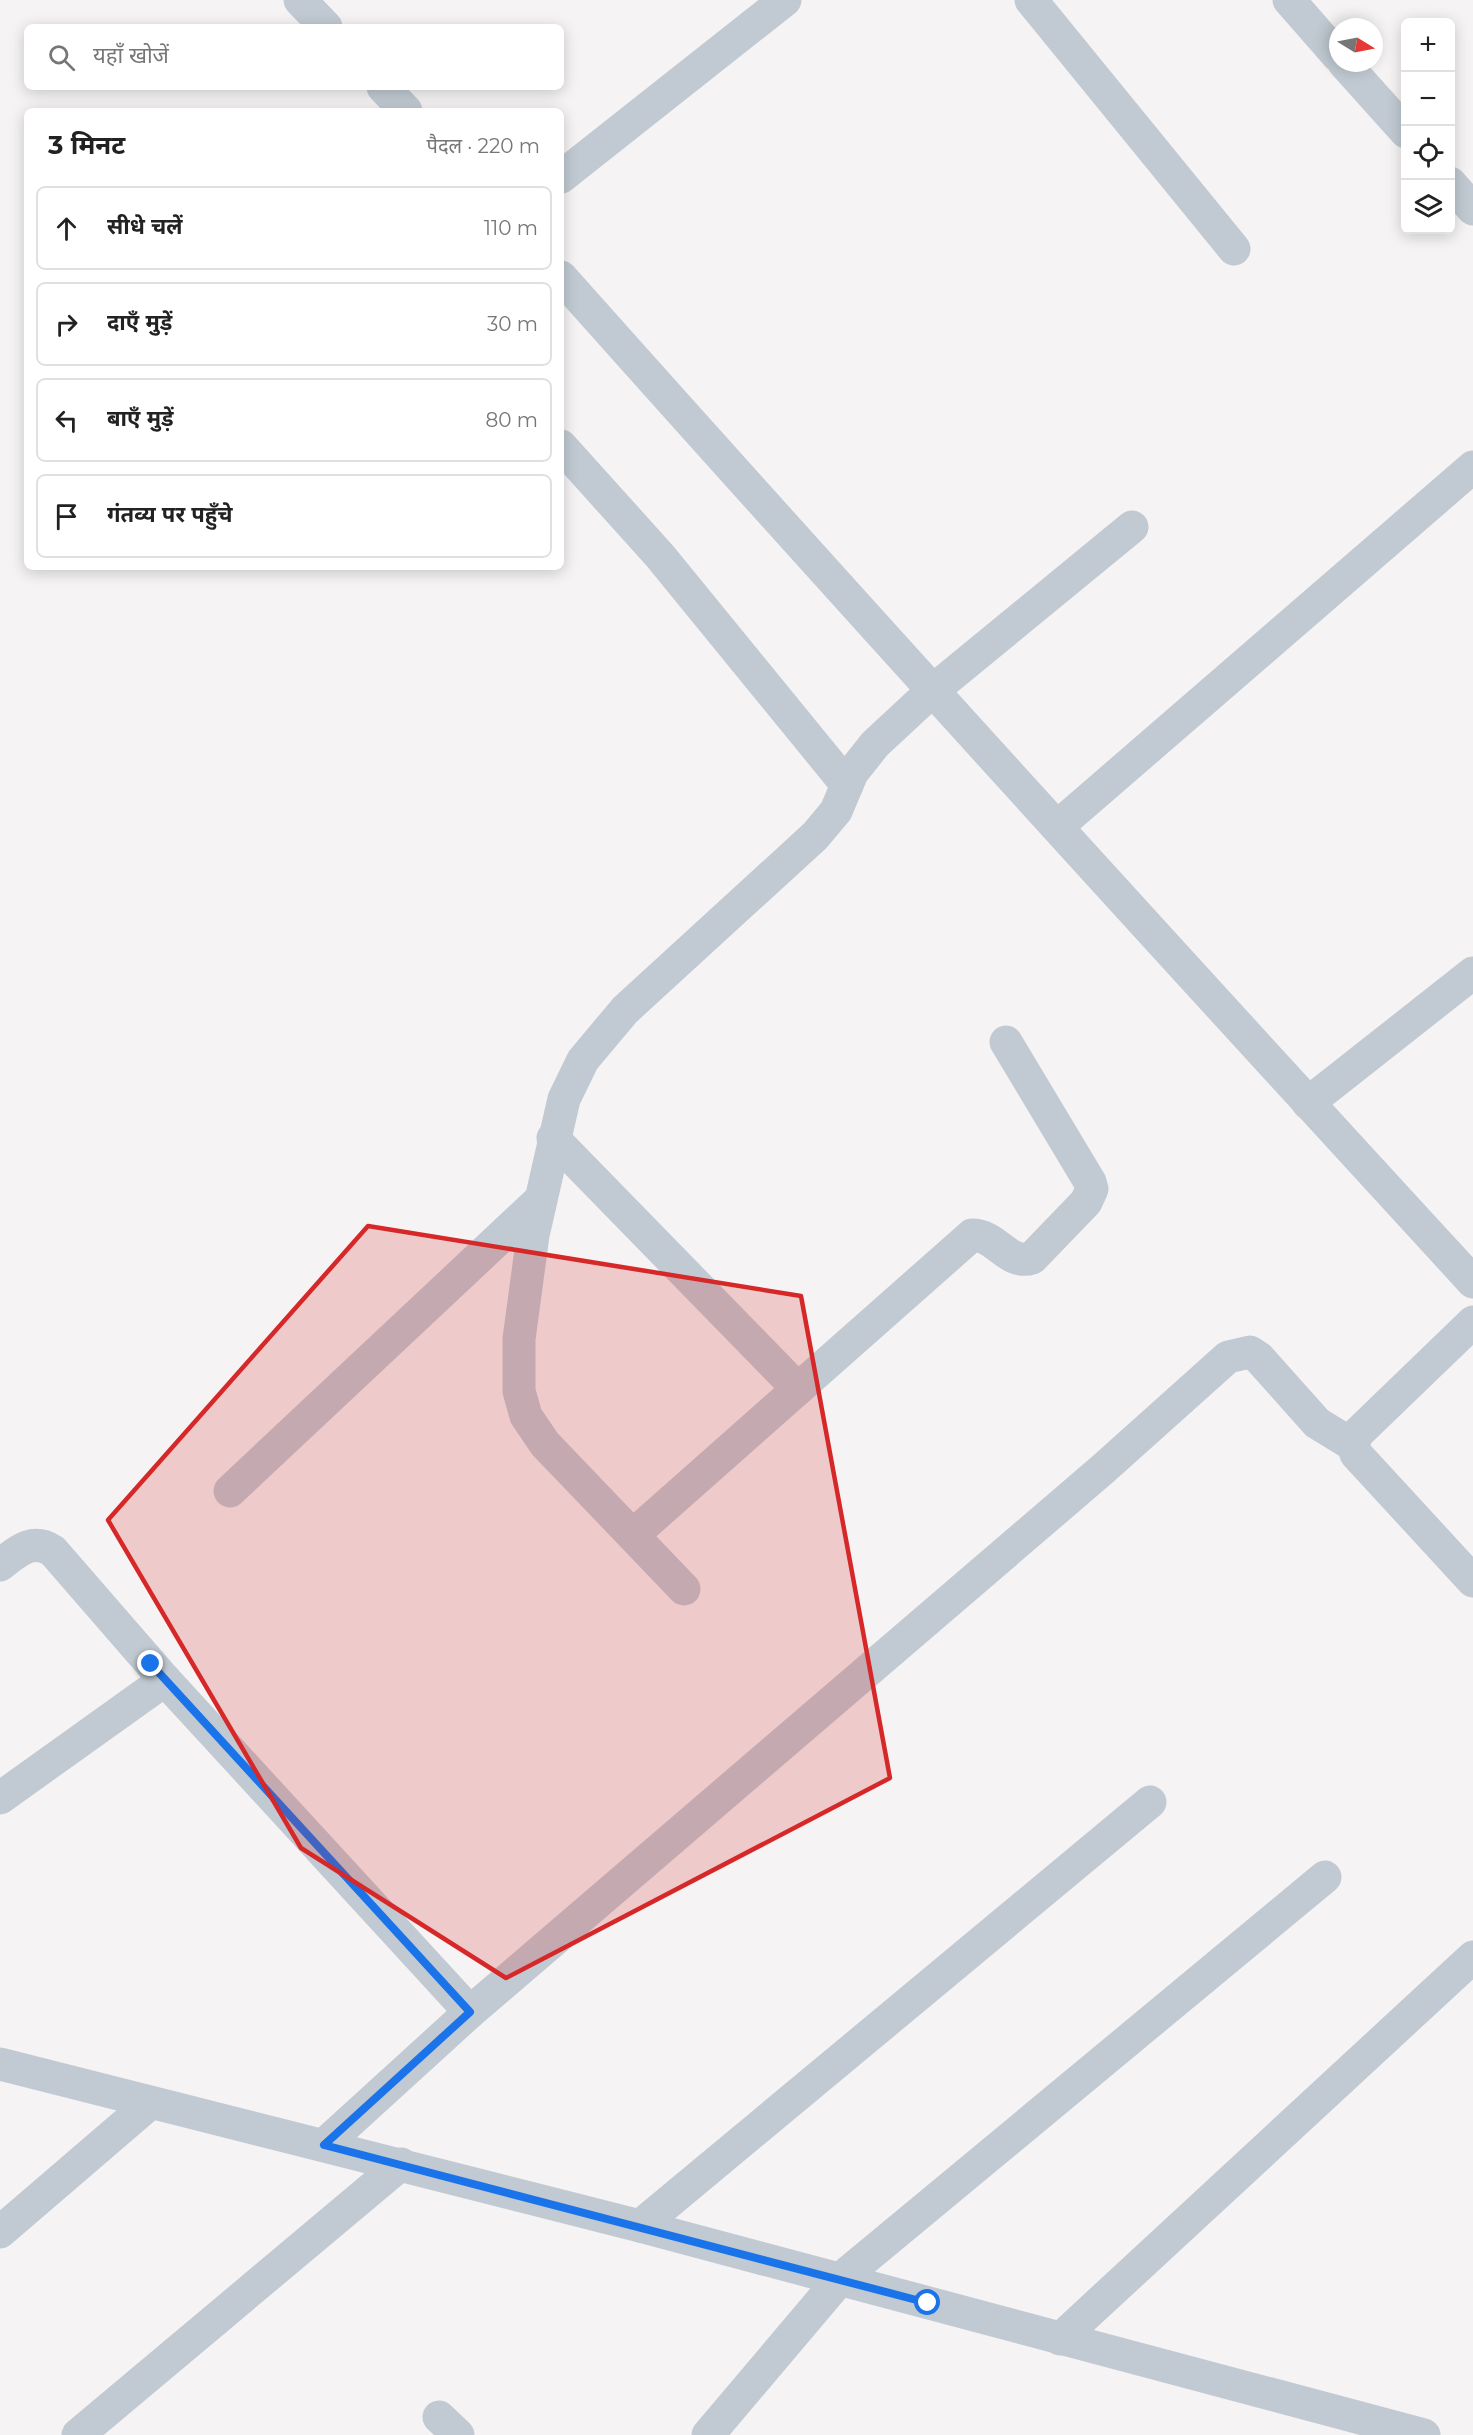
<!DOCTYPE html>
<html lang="hi">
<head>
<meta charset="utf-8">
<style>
  body { margin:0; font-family:Montserrat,"Noto Sans Devanagari",sans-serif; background:#f6f6f6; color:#222 }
  .controls { position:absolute; right:18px; top:18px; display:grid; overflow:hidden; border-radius:9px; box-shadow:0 3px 15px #0003 }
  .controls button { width:54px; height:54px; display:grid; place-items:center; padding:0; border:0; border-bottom:2px solid #e0e0e0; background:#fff; color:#222; font:30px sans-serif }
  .compass { position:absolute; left:1329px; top:18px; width:54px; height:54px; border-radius:50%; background:#fff; box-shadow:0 3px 15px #0003; rotate:100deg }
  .stop { position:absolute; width:18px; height:18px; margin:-14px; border:4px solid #1a73e8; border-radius:50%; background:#fff }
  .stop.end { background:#1a73e8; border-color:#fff; box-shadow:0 2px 6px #0008 }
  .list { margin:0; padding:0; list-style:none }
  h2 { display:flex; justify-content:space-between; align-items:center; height:78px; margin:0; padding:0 24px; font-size:26px }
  h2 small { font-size:20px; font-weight:400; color:#767676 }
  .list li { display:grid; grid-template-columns:39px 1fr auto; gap:18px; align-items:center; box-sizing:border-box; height:84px; margin:0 12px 12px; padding:0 12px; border:2px solid #e0e0e0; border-radius:9px }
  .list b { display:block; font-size:22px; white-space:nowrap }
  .list em { font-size:20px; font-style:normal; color:#767676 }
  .icon { flex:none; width:33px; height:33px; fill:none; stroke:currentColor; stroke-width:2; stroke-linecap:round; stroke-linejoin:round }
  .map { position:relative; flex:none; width:1473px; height:2435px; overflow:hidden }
  .search { position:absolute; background:#fff; box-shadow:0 3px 15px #0003; left:24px; top:24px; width:540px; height:66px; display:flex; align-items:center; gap:15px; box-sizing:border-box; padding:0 21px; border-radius:9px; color:#767676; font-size:22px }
  .panel { position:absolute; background:#fff; box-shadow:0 3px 15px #0003; left:24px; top:108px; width:540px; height:462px; border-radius:9px }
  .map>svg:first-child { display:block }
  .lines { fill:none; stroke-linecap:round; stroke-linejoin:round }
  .minor { stroke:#c1cad2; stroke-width:33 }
  .route { stroke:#1a73e8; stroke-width:8 }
  .marked { fill:#d62828; fill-opacity:0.2; stroke:#d62828; stroke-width:4.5; stroke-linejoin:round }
</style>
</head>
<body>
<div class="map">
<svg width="1473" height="2435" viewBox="0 0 1473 2435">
  <rect width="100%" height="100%" fill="#f5f3f3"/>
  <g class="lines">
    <g class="minor">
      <path d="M300,0L326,27"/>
      <path d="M1031,0L1234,249"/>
      <path d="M1289,0L1338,56"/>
      <path d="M1344,63L1406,132"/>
      <path d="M383,87L406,111"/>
      <path d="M561,177L785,0"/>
      <path d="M1450,183L1473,209"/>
      <path d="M561,277C862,615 1167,949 1473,1282"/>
      <path d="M561,446L660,556L847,785"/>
      <path d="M1058,826L1473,467"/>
      <path d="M1308,1103L1473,973"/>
      <path d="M553,1138L798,1389"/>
      <path d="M1473,1322L1357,1434L1353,1445L1356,1454L1473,1581"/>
      <path d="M230,1491L539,1201"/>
      <path d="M633,1535L972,1235C997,1235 1008,1266 1032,1258L1086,1202L1092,1189L1090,1182L1006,1042"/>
      <path d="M0,1565C17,1552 32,1537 53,1551L165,1680L470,2012"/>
      <path d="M684,1589L545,1444L526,1416L519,1391V1339L533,1235L564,1099L583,1060L625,1010L815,836L836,811L852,773L875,744L931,692L1132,527"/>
      <path d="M0,1798L165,1680"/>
      <path d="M0,2064L640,2226L1424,2435"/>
      <path d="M324,2145L470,2012L1103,1469L1228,1357L1250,1352L1259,1358L1317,1423L1353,1445"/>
      <path d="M640,2226L1150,1802"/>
      <path d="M0,2232L149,2104"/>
      <path d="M1060,2339L1473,1957"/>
      <path d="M439,2417L458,2435"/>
      <path d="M78,2435L401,2164"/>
      <path d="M708,2435L839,2280L1325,1877"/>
    </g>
  </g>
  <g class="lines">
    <path class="route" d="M151,1664L470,2012L324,2145L928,2303"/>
  </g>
  <path class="marked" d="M368,1226L801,1296L890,1778L506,1978L301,1848L108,1520Z"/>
</svg>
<div class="controls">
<button>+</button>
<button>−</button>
<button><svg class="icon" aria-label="locate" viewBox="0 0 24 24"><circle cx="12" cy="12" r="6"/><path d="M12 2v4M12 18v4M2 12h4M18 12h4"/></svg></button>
<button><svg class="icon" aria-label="layers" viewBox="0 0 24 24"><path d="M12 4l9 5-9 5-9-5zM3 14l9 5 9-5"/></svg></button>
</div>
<svg class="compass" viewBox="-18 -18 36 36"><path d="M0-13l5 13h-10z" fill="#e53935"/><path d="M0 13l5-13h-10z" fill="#767676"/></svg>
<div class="stop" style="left:928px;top:2303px"></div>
<div class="stop end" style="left:151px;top:1664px"></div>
<div class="search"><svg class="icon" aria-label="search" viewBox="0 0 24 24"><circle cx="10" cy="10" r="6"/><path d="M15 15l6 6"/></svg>यहाँ खोजें</div>
<section class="panel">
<h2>3 मिनट<small>पैदल · 220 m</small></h2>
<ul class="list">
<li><svg class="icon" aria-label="ahead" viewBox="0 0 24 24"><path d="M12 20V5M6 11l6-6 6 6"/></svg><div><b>सीधे चलें</b></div><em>110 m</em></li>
<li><svg class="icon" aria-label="right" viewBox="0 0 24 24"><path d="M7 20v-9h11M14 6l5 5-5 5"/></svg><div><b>दाएँ मुड़ें</b></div><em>30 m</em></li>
<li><svg class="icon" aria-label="left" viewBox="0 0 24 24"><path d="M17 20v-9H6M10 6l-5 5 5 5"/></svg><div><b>बाएँ मुड़ें</b></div><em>80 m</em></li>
<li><svg class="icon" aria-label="arrive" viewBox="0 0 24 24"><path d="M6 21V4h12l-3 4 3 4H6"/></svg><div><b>गंतव्य पर पहुँचे</b></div></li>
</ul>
</section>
</div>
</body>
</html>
